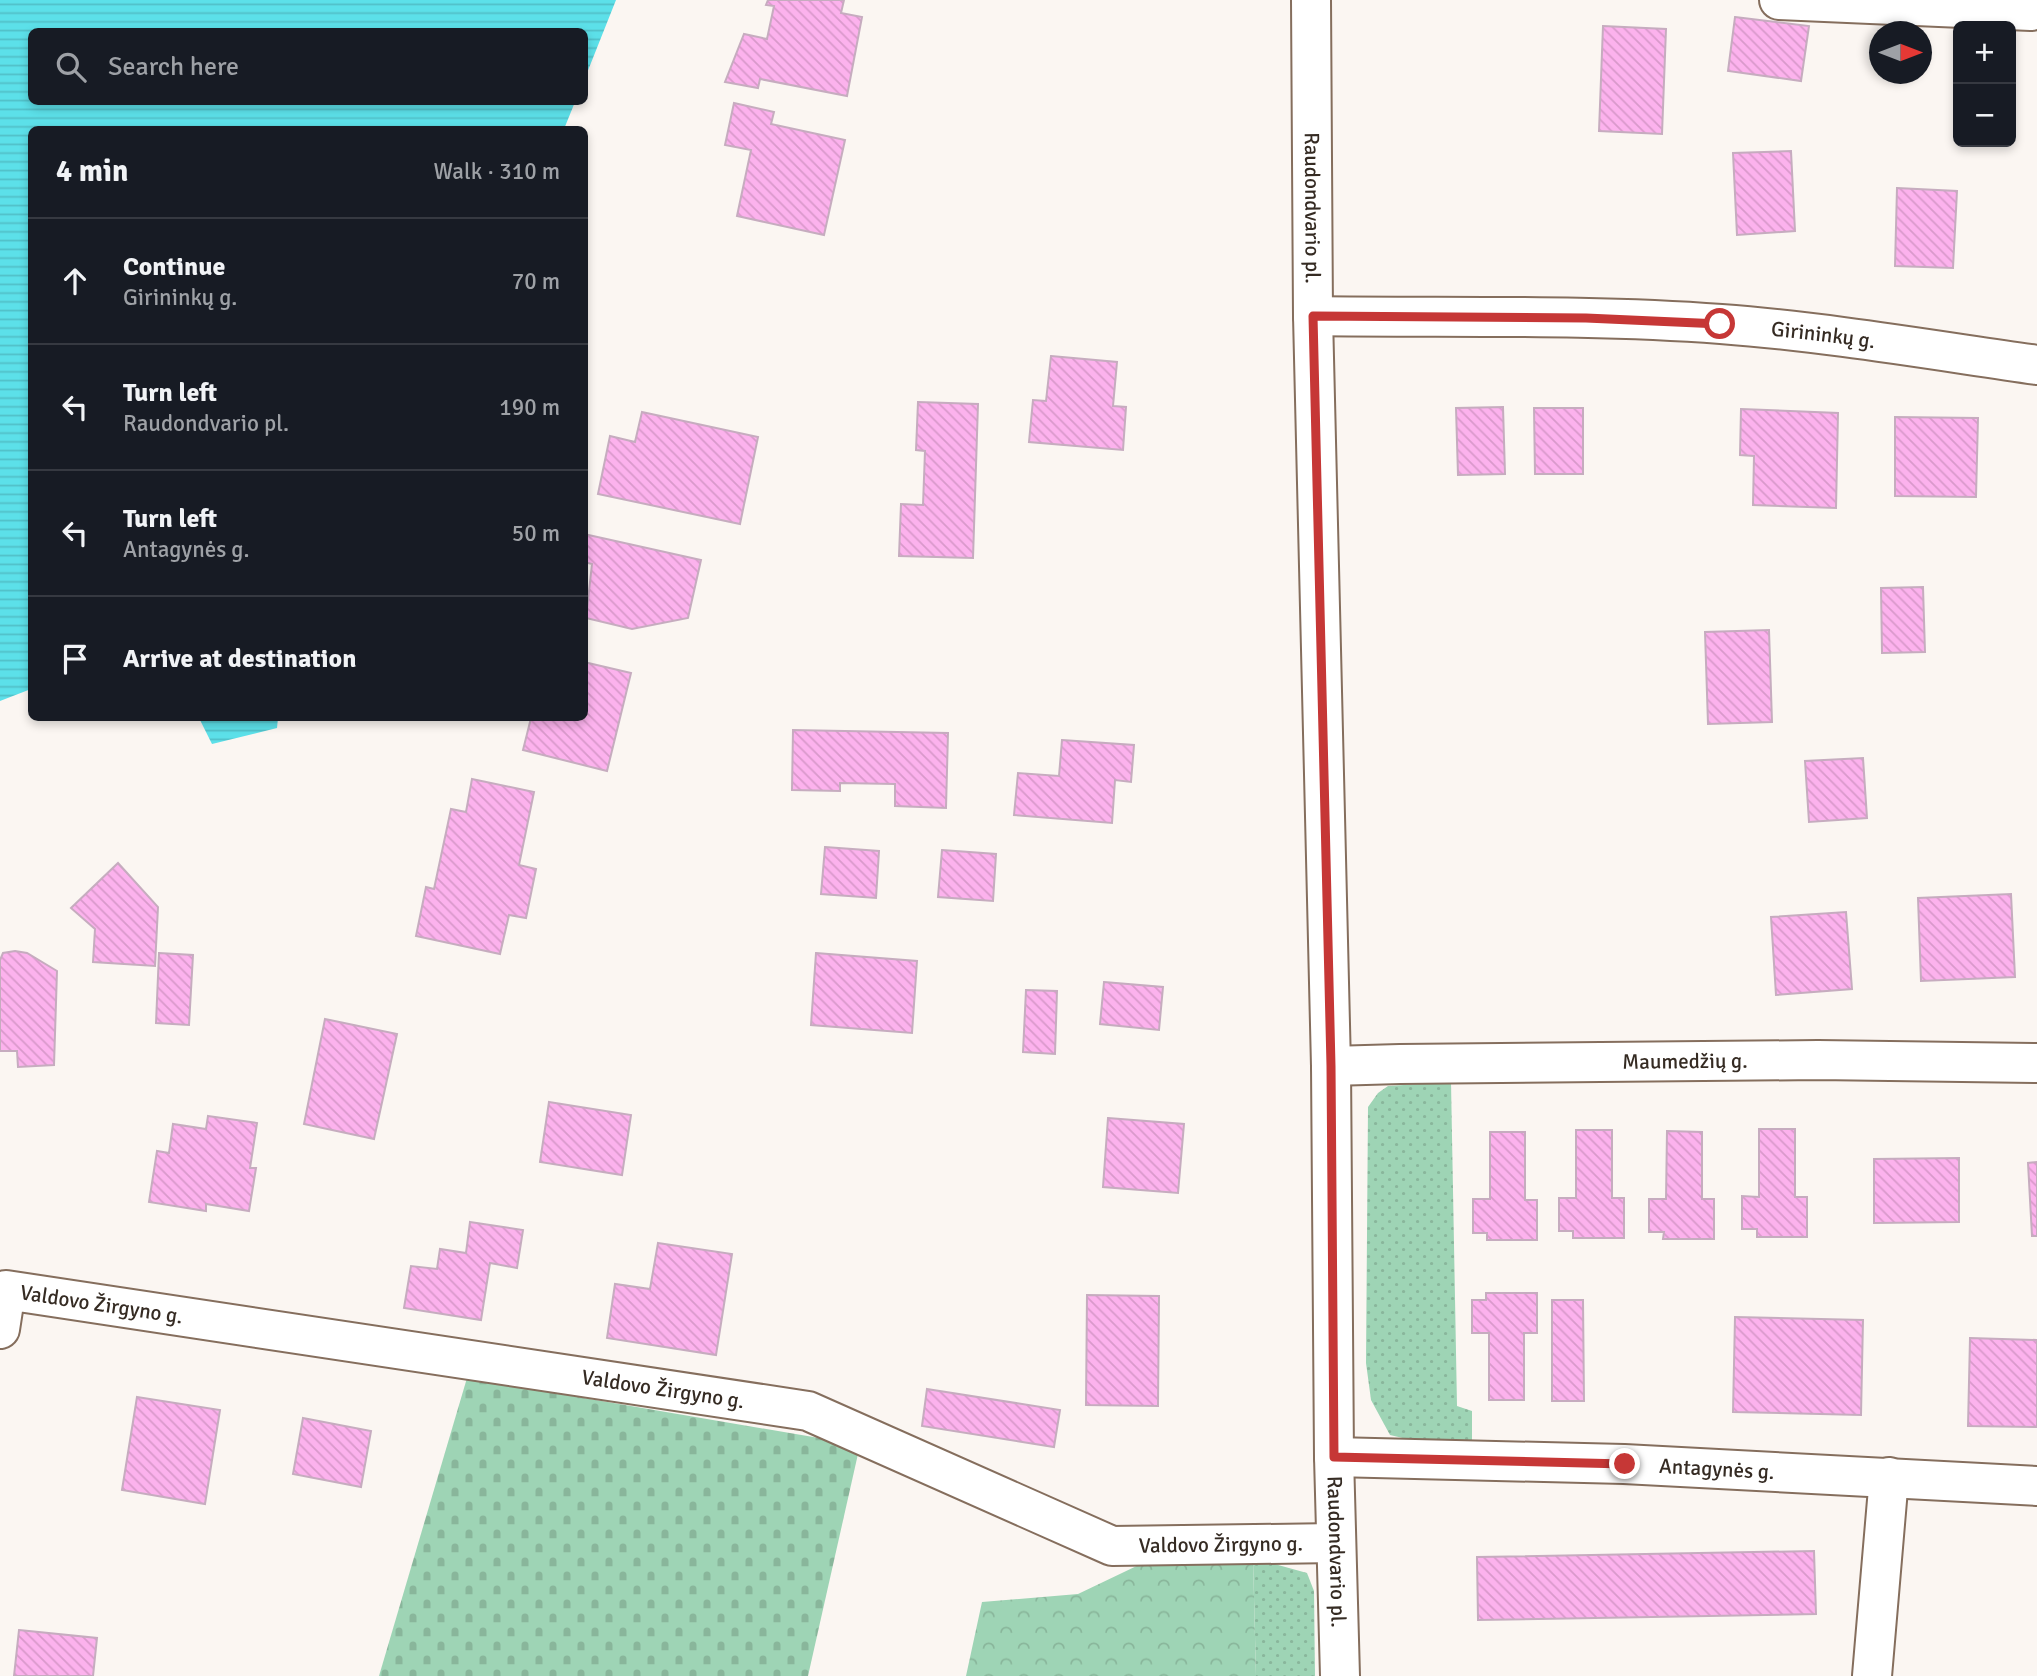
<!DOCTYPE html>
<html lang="en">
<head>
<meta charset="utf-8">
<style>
  body { margin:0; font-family:Signika,sans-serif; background:#20242c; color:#f1f3f6 }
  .controls { position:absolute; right:21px; top:21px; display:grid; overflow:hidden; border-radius:10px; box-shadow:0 4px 10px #0003 }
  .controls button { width:63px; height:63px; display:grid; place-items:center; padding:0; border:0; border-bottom:2px solid #363941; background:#171b24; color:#f1f3f6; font:35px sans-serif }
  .compass { position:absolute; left:1869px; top:21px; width:63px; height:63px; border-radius:50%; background:#171b24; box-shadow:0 4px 10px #0003; rotate:90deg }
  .stop { position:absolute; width:21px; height:21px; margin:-16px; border:5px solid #c63736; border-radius:50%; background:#fff }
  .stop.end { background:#c63736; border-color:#fff; box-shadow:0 2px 7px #0008 }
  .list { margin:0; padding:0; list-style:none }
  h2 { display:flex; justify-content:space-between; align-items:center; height:91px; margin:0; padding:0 28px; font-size:30px }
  h2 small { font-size:23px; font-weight:400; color:#9ea1a6 }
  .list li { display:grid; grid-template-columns:46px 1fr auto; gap:21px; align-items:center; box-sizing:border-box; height:126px; padding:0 28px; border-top:2px solid #363941 }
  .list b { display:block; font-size:26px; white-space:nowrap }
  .list p { margin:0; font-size:23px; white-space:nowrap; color:#9ea1a6 }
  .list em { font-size:23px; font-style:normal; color:#9ea1a6 }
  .icon { flex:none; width:38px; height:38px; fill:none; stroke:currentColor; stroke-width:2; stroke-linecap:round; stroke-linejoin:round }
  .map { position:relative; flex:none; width:2037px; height:1676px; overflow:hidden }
  .search { position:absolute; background:#171b24; box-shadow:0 4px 10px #0003; left:28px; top:28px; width:560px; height:77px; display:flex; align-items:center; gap:18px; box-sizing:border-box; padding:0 24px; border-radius:10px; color:#9ea1a6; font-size:26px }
  .panel { position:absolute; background:#171b24; box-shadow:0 4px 10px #0003; left:28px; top:126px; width:560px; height:595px; border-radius:10px }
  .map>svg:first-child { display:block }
  .grass { fill:url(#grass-dots) }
  .forest { fill:url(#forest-crowns) }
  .cemetery { fill:url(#cemetery-stones) }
  .water { fill:url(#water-rules) }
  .building { fill:url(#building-back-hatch); stroke:#c6acbf; stroke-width:2 }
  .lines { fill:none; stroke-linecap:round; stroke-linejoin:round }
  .street-casing { stroke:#856e5d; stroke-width:42 }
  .primary-casing { stroke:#856e5d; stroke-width:42 }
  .street { stroke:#fff; stroke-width:38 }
  .primary { stroke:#fff; stroke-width:38 }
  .route { stroke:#c63736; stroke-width:9 }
  .labels { text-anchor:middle; stroke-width:5; stroke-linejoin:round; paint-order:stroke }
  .street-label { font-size:21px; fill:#352b23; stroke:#fff }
</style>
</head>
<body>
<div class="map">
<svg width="2037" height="1676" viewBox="0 0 2037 1676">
  <defs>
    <pattern id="grass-dots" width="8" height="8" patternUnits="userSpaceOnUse" patternTransform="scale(1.75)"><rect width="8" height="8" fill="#9ed4b5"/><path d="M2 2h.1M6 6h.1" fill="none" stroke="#89b69b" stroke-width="1.8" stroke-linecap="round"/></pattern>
    <pattern id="forest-crowns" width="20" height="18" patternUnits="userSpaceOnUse" patternTransform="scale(1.75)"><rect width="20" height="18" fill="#9ed4b5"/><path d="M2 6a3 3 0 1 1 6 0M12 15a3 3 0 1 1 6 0" fill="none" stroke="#89b69b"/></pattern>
    <pattern id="cemetery-stones" width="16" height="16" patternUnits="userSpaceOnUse" patternTransform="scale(1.75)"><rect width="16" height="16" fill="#9ed4b5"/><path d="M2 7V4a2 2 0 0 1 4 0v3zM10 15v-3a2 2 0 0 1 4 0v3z" fill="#89b69b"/></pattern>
    <pattern id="water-rules" width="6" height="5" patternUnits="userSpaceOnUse" patternTransform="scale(1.75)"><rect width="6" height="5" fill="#5ce0e9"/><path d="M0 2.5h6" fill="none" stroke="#51c0c8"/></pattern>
    <pattern id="building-back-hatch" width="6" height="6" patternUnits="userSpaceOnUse" patternTransform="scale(1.75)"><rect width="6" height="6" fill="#fcb2ed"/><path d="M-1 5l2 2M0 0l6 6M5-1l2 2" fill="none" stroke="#d999cb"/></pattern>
  </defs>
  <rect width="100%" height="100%" fill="#fbf6f2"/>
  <g class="grass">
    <path d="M1451,1082L1457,1406L1472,1411V1445L1428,1444L1390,1435L1371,1400L1366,1363L1368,1107L1378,1093L1388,1086Z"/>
    <path d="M1253,1558L1307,1573L1314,1591L1315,1676H1256Z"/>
  </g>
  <path class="forest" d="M1253,1558L1256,1676H966L982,1602L1078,1594L1145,1562Z"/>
  <path class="cemetery" d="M467,1378L860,1445L808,1676H379Z"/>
  <g class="water">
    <path d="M0,0H616L585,78L584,32H32V102H575L564,129L32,130L31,689L0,701Z"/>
    <path d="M199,718H278L277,728L212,744Z"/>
  </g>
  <g class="building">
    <path d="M768,0H844L841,13L862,17L847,96L760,79L758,88L725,82L744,34L767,39L774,6L766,5Z"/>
    <path d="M1735,17L1809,26L1801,81L1728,71Z"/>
    <path d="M1603,26L1666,29L1662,134L1599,131Z"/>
    <path d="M734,103L774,112L771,124L845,140L824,235L737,216L751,150L725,145Z"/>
    <path d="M1791,151L1795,231L1737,235L1733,153Z"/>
    <path d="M1897,188L1957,191L1953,268L1895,266Z"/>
    <path d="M1051,356L1117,362L1113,406L1126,407L1123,450L1029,442L1033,400L1046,401Z"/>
    <path d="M918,402L978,404L973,558L899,556L901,504L923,505L925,451L916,450Z"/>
    <path d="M1503,407L1505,474L1458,475L1456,408Z"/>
    <path d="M1534,408H1583V474H1535Z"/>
    <path d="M1741,409L1838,413L1836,508L1753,505L1754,456L1740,455Z"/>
    <path d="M642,412L758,437L740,524L598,494L610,436L635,442Z"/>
    <path d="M1895,417L1978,418L1976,497L1895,496Z"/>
    <path d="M584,534L701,560L688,618L632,629L586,618L592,564L584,562Z"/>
    <path d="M1923,587L1925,652L1882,653L1881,588Z"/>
    <path d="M1769,630L1772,722L1708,724L1705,632Z"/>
    <path d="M584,662L631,673L607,771L523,750L531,718H584Z"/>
    <path d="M793,730L948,733L946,808L895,806V784L840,783V791L792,790Z"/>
    <path d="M1062,740L1134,745L1131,782L1115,780L1112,823L1014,815L1018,773L1059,776Z"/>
    <path d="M1863,758L1867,818L1809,822L1805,761Z"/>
    <path d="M472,779L534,792L519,865L536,869L526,918L509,915L500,954L416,936L426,887L434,889L451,809L466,812Z"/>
    <path d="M825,847L879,851L876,898L821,894Z"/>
    <path d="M942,850L996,854L993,901L938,897Z"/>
    <path d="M118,863L158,907L155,966L93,962L95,929L71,908Z"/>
    <path d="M2011,894L2015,977L1921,981L1918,898Z"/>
    <path d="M1846,912L1852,989L1776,995L1771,917Z"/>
    <path d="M15,951L27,953L57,971L54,1065L18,1067L17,1051H0V960L3,953Z"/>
    <path d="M159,953L193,955L189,1025L156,1023Z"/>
    <path d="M816,953L917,961L912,1033L811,1025Z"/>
    <path d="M1104,982L1163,987L1159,1030L1100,1024Z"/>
    <path d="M1026,990L1057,991L1055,1054L1023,1052Z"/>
    <path d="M325,1019L397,1034L374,1139L304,1124Z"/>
    <path d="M549,1102L631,1115L622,1175L540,1162Z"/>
    <path d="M208,1116L257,1123L250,1168H256L249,1211L206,1204V1211L149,1202L157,1151L169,1153L173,1124L206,1129Z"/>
    <path d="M1108,1118L1184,1124L1178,1193L1103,1187Z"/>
    <path d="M1759,1129H1795V1197H1807V1237H1757V1229H1742V1196L1759,1197Z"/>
    <path d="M1576,1130H1612V1198H1624V1238H1573V1231H1559V1198H1576Z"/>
    <path d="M1667,1131L1702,1132V1199H1714V1239H1663L1664,1232H1649V1199H1666Z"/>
    <path d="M1490,1132H1525V1200H1537V1240H1487V1233H1473V1199H1490Z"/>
    <path d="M1959,1158V1222L1874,1223V1159Z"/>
    <path d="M2037,1162V1236H2032L2028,1163Z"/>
    <path d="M470,1222L523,1230L517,1268L490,1263L481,1320L404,1308L411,1266L437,1269L440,1249L466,1253Z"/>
    <path d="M658,1243L732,1254L716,1355L607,1338L615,1284L650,1289Z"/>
    <path d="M1486,1293H1537V1333H1524V1400H1489V1333H1472V1300H1486Z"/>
    <path d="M1087,1295L1159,1296L1158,1406L1086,1405Z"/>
    <path d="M1552,1300H1583L1584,1401H1552Z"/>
    <path d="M1735,1317L1863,1320L1861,1415L1733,1412Z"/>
    <path d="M1970,1338L2037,1340V1427L1968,1426Z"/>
    <path d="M927,1389L1060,1410L1054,1447L922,1426Z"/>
    <path d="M137,1397L220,1410L205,1504L122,1490Z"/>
    <path d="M303,1418L371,1431L361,1487L293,1474Z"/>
    <path d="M1814,1551L1816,1614L1478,1620L1477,1557Z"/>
    <path d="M19,1630L97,1638L93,1676H14Z"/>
  </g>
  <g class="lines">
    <g class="street-casing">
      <g id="street">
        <path d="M1779,0L2031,11"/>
        <path id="s1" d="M1313,316C1449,318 1586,314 1721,324C1827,332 1932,350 2037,365"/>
        <path id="s2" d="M1331,1066L1400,1064L1818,1060L2037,1063"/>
        <path id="s3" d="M0,1329L6,1290L808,1411L1112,1546L1336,1543"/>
        <path id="s4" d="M1334,1457L1624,1464L2037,1486"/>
        <path d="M1872,1676L1889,1477"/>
      </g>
    </g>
    <g class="primary-casing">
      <g id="primary">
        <path id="s5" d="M1311,0L1313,316L1331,1066L1334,1457L1340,1676"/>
      </g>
    </g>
    <use href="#street" class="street"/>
    <use href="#primary" class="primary"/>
  </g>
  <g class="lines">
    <path class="route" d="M1625,1464L1334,1457L1331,1066L1313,316L1586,318L1720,324"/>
  </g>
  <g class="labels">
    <g class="street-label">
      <text dy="7" stroke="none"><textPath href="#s5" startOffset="208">Raudondvario pl.</textPath></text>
      <text dy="7" stroke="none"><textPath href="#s1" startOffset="511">Girininkų g.</textPath></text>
      <text dy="7" stroke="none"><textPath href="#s2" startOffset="354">Maumedžių g.</textPath></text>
      <text dy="7" stroke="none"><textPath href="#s3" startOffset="136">Valdovo Žirgyno g.</textPath></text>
      <text dy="7" stroke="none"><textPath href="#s3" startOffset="704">Valdovo Žirgyno g.</textPath></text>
      <text dy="7" stroke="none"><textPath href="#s4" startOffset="383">Antagynės g.</textPath></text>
      <text dy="7" stroke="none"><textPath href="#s3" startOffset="1292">Valdovo Žirgyno g.</textPath></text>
      <text dy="7" stroke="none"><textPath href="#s5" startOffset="1552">Raudondvario pl.</textPath></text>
    </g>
  </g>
</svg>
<div class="controls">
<button>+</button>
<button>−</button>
</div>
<svg class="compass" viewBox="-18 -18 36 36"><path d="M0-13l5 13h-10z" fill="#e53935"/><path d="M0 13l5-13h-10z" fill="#9ea1a6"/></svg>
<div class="stop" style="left:1720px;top:324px"></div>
<div class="stop end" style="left:1625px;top:1464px"></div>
<div class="search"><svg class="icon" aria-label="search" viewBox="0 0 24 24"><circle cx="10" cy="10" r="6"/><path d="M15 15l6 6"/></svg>Search here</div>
<section class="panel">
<h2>4 min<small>Walk · 310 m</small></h2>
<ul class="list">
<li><svg class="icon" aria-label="ahead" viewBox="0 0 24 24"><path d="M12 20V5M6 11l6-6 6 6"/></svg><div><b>Continue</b><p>Girininkų g.</p></div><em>70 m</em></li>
<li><svg class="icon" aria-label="left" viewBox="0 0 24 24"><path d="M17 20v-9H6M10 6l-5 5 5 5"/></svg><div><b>Turn left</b><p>Raudondvario pl.</p></div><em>190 m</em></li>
<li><svg class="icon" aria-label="left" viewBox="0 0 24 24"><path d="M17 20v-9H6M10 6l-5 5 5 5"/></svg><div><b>Turn left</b><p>Antagynės g.</p></div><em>50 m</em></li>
<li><svg class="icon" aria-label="arrive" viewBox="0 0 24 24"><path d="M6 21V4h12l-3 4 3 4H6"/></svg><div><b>Arrive at destination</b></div></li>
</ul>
</section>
</div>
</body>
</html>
